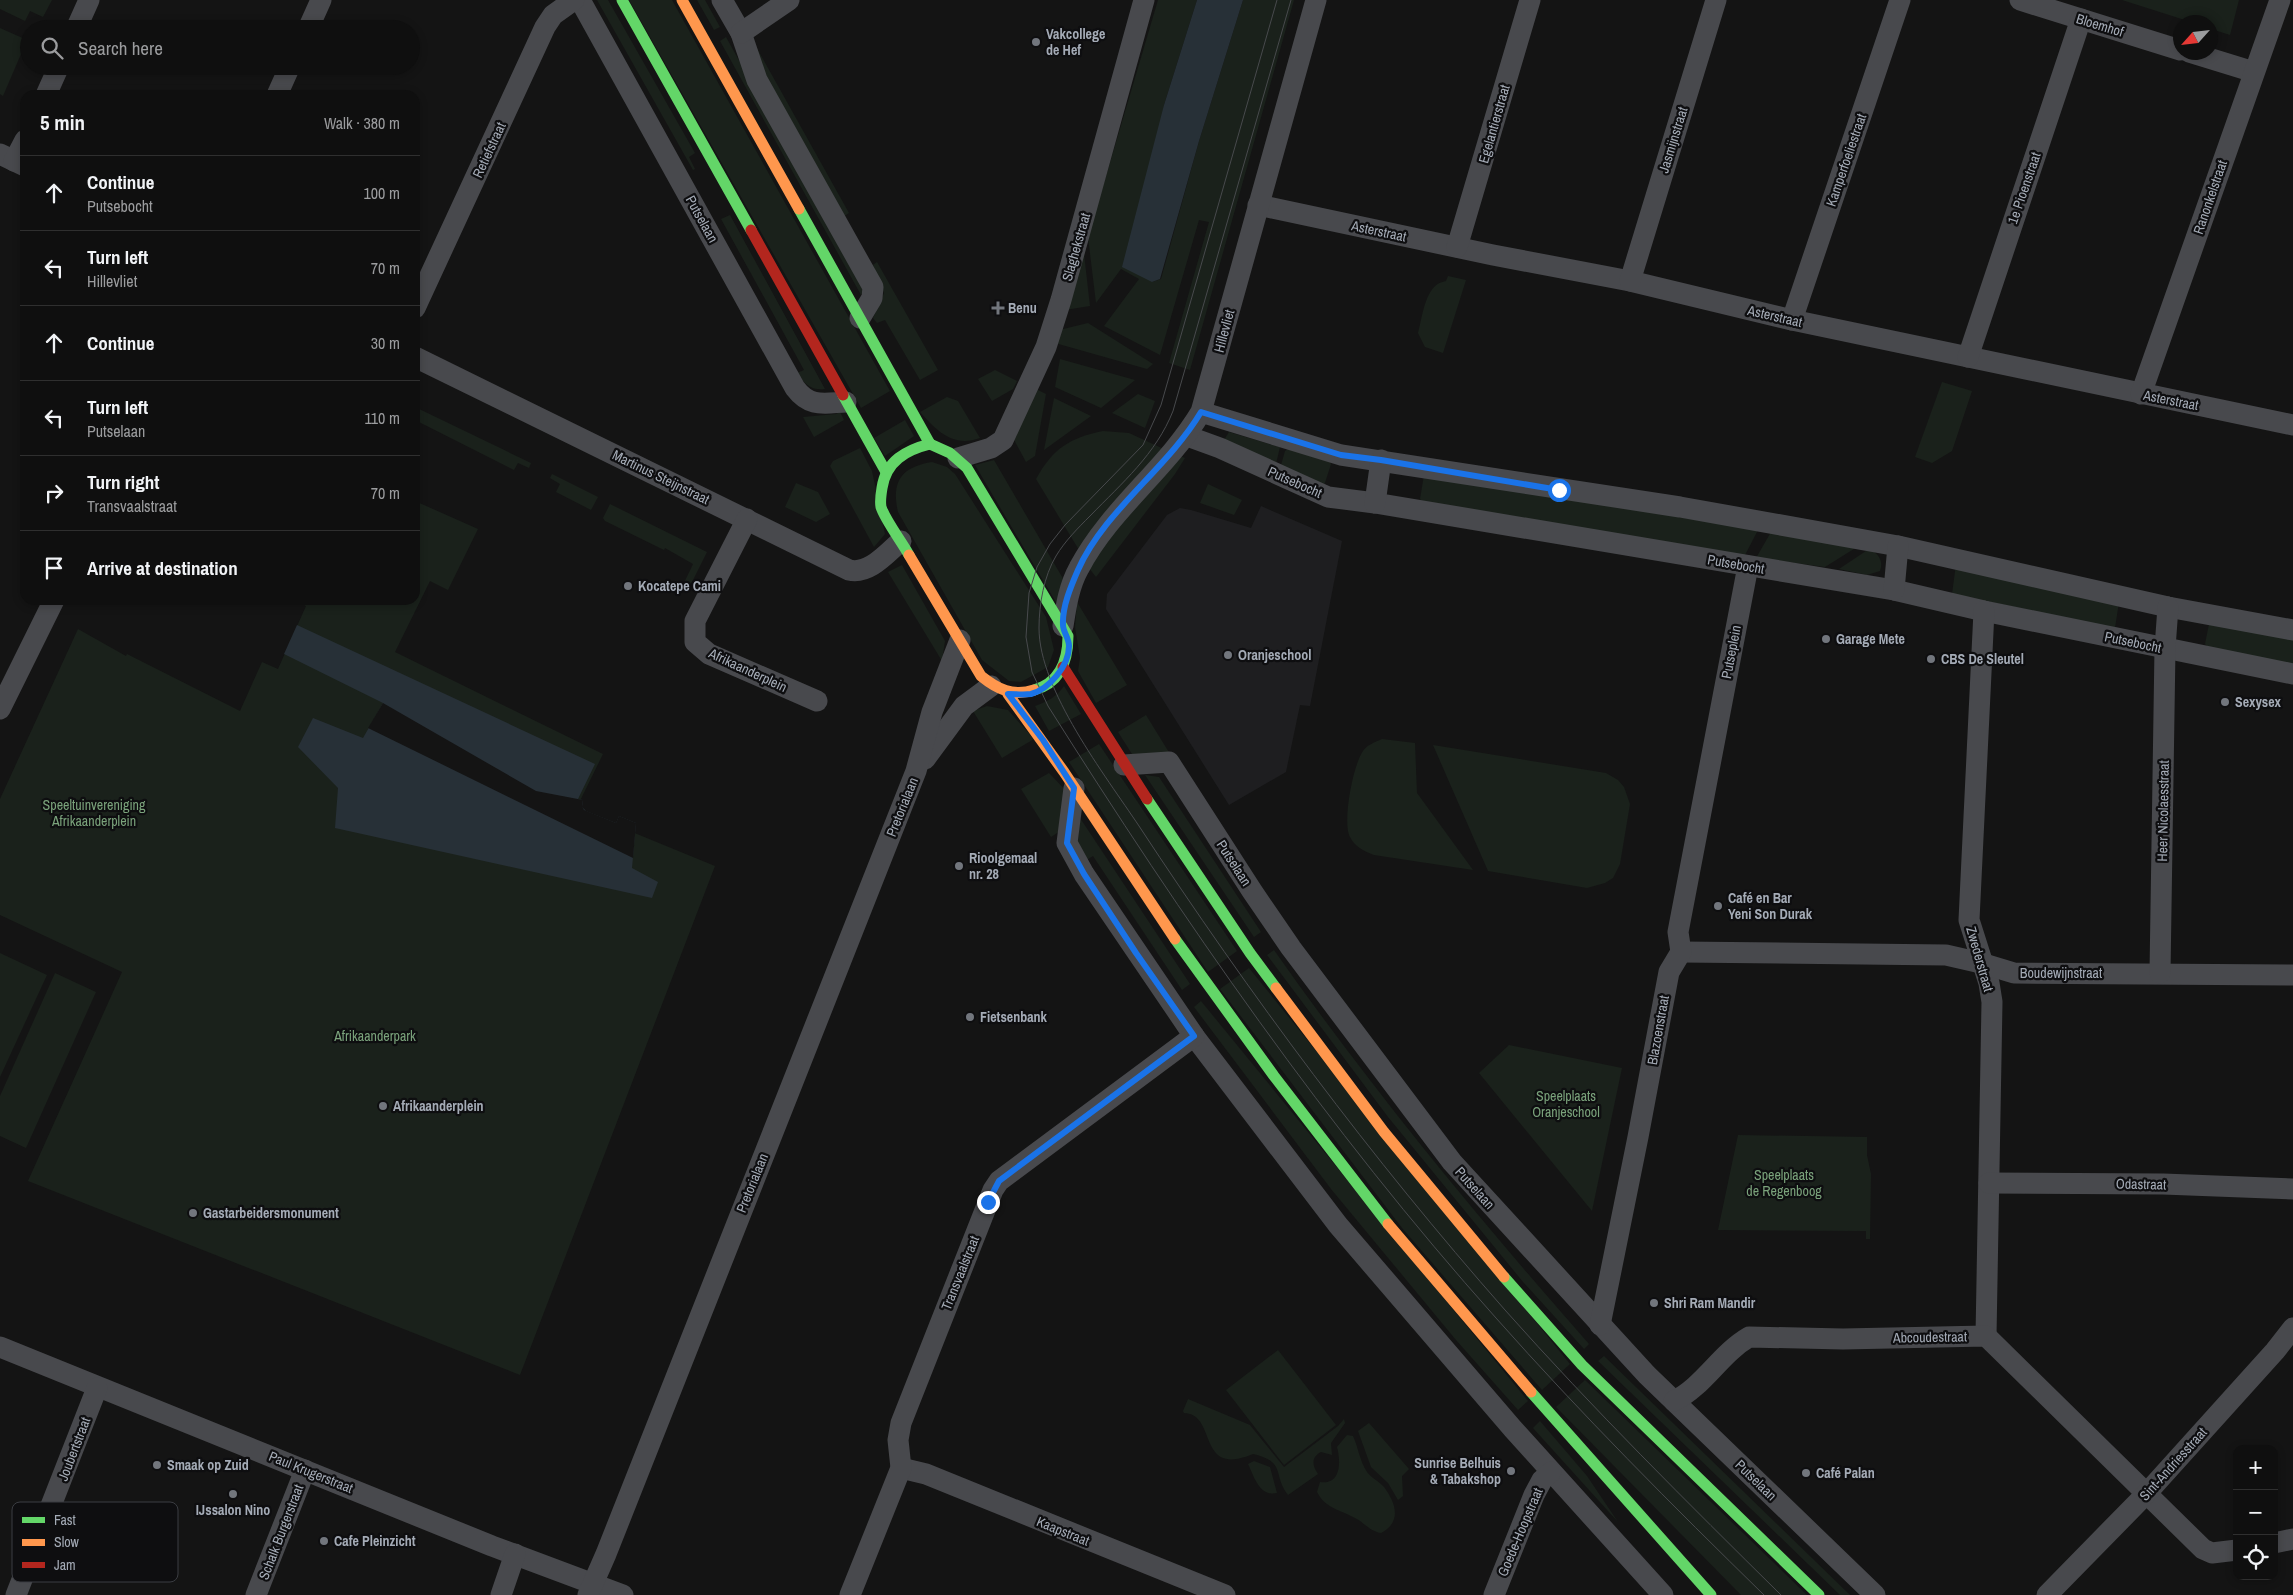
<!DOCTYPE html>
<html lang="en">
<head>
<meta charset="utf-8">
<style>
  body { margin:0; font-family:"Archivo Narrow",sans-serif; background:#1d1d1d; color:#f1f3f6 }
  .controls { position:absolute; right:15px; bottom:15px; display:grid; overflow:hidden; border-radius:10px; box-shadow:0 2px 8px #0003 }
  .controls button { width:45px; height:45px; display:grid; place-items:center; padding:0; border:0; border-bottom:1px solid #2f2f2f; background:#0f0f0f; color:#f1f3f6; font:25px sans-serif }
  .compass { position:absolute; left:2173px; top:15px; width:45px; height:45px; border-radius:50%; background:#0f0f0f; box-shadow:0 2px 8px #0003; rotate:243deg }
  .stop { position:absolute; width:15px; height:15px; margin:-11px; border:4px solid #1a73e8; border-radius:50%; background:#fff }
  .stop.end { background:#1a73e8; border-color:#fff; box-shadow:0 1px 5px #0008 }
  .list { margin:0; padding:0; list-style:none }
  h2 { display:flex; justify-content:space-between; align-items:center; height:65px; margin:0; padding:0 20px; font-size:21px }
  h2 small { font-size:16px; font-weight:400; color:#9b9c9e }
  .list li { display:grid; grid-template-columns:32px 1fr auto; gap:15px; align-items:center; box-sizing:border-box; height:75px; padding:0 20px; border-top:1px solid #2f2f2f }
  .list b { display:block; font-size:19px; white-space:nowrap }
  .list p { margin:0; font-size:16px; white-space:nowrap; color:#9b9c9e }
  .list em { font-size:16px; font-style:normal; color:#9b9c9e }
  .icon { flex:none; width:28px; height:28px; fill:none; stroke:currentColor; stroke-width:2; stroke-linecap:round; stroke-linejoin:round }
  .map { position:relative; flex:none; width:2293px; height:1595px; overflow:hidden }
  .search { position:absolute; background:#0f0f0f; box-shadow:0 2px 8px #0003; left:20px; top:20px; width:400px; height:55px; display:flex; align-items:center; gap:12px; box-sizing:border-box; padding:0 18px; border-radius:28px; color:#9b9c9e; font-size:19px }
  .panel { position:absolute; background:#0f0f0f; box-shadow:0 2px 8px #0003; left:20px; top:90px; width:400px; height:515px; border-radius:15px }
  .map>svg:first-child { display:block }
  .built { fill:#1e1e20 }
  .green { fill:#1a211b }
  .water { fill:#273037 }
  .pier { fill:#141414 }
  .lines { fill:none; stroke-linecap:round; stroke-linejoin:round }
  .street { stroke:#48494d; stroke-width:21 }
  .fast { stroke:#63d668; stroke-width:11 }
  .slow { stroke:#ff974d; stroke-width:11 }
  .jam { stroke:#b3261e; stroke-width:11 }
  .tram { stroke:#484a4d; stroke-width:1 }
  .route { stroke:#1a73e8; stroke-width:6 }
  .poi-dot { fill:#72767d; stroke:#0e0e10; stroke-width:2 }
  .labels { text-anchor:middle; stroke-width:4.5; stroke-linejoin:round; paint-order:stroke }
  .street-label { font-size:14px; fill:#a4abb6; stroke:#0e0e10 }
  .poi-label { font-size:14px; font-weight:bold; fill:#a4abb6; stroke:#0e0e10; text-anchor:start }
  .park-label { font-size:14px; fill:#7aa27b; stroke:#0e0e10 }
  .key { fill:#0e0e10; stroke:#3b3d42; stroke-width:1 }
  .key-label { font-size:14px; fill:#a4abb6 }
</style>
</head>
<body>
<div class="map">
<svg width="2293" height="1595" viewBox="0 0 2293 1595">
  <rect width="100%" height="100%" fill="#141414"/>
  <path class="built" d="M1261,506L1342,541L1310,706L1300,705L1286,772L1229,805L1106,609L1107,594L1167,515L1180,508L1191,510L1251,528Z"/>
  <g class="green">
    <path d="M0,0H52L43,17L30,11L25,21L0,9Z"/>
    <path d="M597,0H608L695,153L689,157L695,169L693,170Z"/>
    <path d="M629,0H672L890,391L861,408Z"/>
    <path d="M697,0H705L720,27L714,30Z"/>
    <path d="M1158,0H1197L1164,105L1152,282L1161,279L1199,141L1243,0H1294L1190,370L1169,363L1209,222L1199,220L1160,355L1104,326L1139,279L1121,269L1096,303L1088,237Z"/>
    <path d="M2122,0H2239L2230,35L2211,29L2210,22H2191Z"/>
    <path d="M0,28L27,40L3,96L0,94Z"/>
    <path d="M726,37L865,287L861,295L720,41Z"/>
    <path d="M754,43L849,213L843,217L762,73Z"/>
    <path d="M730,215L825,389C812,391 804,384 797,373L804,370L721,219Z"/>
    <path d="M1083,245L1090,306L1065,310Z"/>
    <path d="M877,262L938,370L920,380L885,320L877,323L873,318L884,293L873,265Z"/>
    <path d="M1448,276L1466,280L1443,353L1425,347L1418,333C1423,315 1425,284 1446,281Z"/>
    <path d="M1088,323L1153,364L1147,369L1055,343L1059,330Z"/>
    <path d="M1060,359L1135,380L1101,408L1055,387Z"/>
    <path d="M995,370L1017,381L1013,389L992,401L978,379Z"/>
    <path d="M1942,382L1972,391L1952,451L1932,463L1915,457Z"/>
    <path d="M1036,389L1046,394L1035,456L1026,462L1013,438Z"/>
    <path d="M1138,394L1155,401L1145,428L1112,413Z"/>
    <path d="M947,397L958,401L980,438C953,448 937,431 920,412Z"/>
    <path d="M1054,398L1091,416L1044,450Z"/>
    <path d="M415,407L531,463L529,468L518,463L514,470L415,420Z"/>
    <path d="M840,412L844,420L814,437L803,417L836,414Z"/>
    <path d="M905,420L914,436L885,456L874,438Z"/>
    <path d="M1103,431L1129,433L1166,450L1079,550L1036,479C1053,448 1070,438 1103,431Z"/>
    <path d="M1229,432L1280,447L1276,464L1224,440Z"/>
    <path d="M860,448L872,471L885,534L874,547L830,466L833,461Z"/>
    <path d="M1288,449L1329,461L1331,464L1324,486L1281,465L1285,451Z"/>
    <path d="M1180,456L1185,458L1175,474L1096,577L1089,568L1097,547Z"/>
    <path d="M994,460L1065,582L1057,604L975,465Z"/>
    <path d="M932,462L947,467L955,474L1046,617L1054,650L1048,667L1021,682L1009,681L982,660L898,512C891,482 901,467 932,462Z"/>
    <path d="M552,474L598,497L591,510L556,492L560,484L550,478Z"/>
    <path d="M1424,475L1758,530L1744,557L1423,503L1420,499Z"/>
    <path d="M796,483L818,492L830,514L816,522L785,507Z"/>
    <path d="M1208,484L1242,500L1234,515L1200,503Z"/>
    <path d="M415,501L478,529L448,590L430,581L395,652L603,754L576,809L715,866L520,1375L28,1181L122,972L0,915V799L78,629L126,656L127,654L240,711L262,662L278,669L306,606L295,600H415Z"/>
    <path d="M610,504L707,552L690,586L684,583L693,564L665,548L664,550L605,521L603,518Z"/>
    <path d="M1771,532L1857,547L1825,567L1756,558Z"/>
    <path d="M1869,549C1878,553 1884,561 1880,571L1867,575L1839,569Z"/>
    <path d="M1956,564L2119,602L2115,628L1952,594Z"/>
    <path d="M902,565L945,641L942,661L888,572Z"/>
    <path d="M1077,602L1127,685L1096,703L1078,671L1080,658L1075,627Z"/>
    <path d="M2209,624L2293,638V666L2210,649L2205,644Z"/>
    <path d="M1064,686L1081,714L1049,731L1035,706C1046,702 1057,697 1064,686Z"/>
    <path d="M987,706L1008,710L1034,739L1002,758L973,711Z"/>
    <path d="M1146,715L1170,754H1132L1118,732Z"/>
    <path d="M1382,739L1415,743L1417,793L1473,870L1374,855C1364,851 1355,847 1350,837C1342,822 1353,765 1363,751C1367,745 1375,742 1382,739Z"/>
    <path d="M1099,744L1237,951L1208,972L1069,762Z"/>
    <path d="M1433,745L1606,773L1618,780L1624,787L1630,804L1620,864L1613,878L1605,883L1587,888L1488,871Z"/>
    <path d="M1049,773L1068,793L1060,831L1051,837L1021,789Z"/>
    <path d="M1145,775L1159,777L1261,932L1254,937Z"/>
    <path d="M1080,818L1190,984L1182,990L1093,856L1085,861L1077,850Z"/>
    <path d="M1274,950C1371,1088 1478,1218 1589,1344L1584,1349L1523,1282L1388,1117L1267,955Z"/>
    <path d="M0,953L47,975L0,1077Z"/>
    <path d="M1249,968L1570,1364L1542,1390L1402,1228L1220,989Z"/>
    <path d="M55,973L96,992L26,1148L0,1136V1096Z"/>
    <path d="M1201,1001L1528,1401L1518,1410L1456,1340L1331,1189L1194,1007Z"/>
    <path d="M1509,1045L1622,1068L1592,1211L1479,1073Z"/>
    <path d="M1738,1135L1867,1137V1155L1871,1174L1870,1239H1866V1231L1718,1230Z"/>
    <path d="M1278,1350L1336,1425L1284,1465L1226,1390Z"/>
    <path d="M1604,1356L1850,1595H1840L1598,1361Z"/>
    <path d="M1585,1380L1807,1595H1741L1556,1407Z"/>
    <path d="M1188,1399L1250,1425L1284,1467L1338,1426L1344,1419L1345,1423L1331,1443L1332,1455L1321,1452C1311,1457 1312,1466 1318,1474L1288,1495C1272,1474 1287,1462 1253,1454C1196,1478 1218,1414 1184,1413L1183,1411Z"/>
    <path d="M1540,1421L1587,1476L1618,1522L1533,1428Z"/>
    <path d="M1369,1423L1409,1469L1402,1476L1403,1496L1398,1500L1388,1483L1371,1467L1358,1431Z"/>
    <path d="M1347,1435L1353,1436C1358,1447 1360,1462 1367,1472C1371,1478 1379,1481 1384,1487C1396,1503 1402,1522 1381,1533C1369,1531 1365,1523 1355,1518C1339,1509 1326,1509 1317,1492L1320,1482C1341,1485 1341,1462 1337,1447Z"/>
    <path d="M1254,1461L1270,1467L1277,1493C1259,1497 1254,1476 1248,1464Z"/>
  </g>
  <g class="water">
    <path d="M1197,0H1243L1199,141L1160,279L1152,282L1122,267L1164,105Z"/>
    <path d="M297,625L595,764L578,799L583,800L582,807L586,811L616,823L619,816L636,823L632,868L658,882L652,898L335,828L338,788L298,747L313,718L363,738L383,703L284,654Z"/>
  </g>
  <path class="pier" d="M383,703L536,791L583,800L582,806L584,810L616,823L619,816L636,823L633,858L368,728Z"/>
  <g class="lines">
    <g class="street">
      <path d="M580,0L795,388C810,408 824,403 846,402"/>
      <path d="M722,0L741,33L757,80L873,287L872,298L860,318"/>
      <path d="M2020,0L2180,50"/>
      <path d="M76,29L89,0"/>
      <path d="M308,29L321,0"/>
      <path d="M741,33L789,0"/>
      <path d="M2189,52L2254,72"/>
      <path d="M46,95L59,66"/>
      <path d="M277,95L290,66"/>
      <path d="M0,154L25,166"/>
      <path d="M14,161L25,140"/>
      <path d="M1258,205L1493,255L1630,281L1792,320L2293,425"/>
      <path d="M1457,247L1530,0"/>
      <path d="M1630,281L1716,0"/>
      <path d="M415,308L545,27L553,15L574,0"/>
      <path d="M1792,320L1900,0"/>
      <path d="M415,357L849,570C869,575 887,553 901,541"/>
      <path d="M1968,357L2081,19"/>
      <path d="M2141,394L2280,0"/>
      <path d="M1201,412L1341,455L1680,507L1898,546L2168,607L2293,630"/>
      <path d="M1187,436L1220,448L1328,497L1375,503L1894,590L1984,611L2293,674"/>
      <path d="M958,458L991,448L1003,440L1046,347L1061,300L1144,0"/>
      <path d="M1375,503L1381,460"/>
      <path d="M747,519L695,621V642L709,654L817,701"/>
      <path d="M1894,590L1898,546"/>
      <path d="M1984,611L1969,920L1989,983L1992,1002L1986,1336"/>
      <path d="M1063,626C1066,606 1069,586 1079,568C1110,509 1167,469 1201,412L1316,0"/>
      <path d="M0,709L54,600"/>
      <path d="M925,759L964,706L991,686"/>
      <path d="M1124,765L1169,762L1252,891L1291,948L1452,1162L1647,1375L1875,1595"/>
      <path d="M1074,788L1067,843L1084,874L1194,1036L1338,1225L1513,1429L1663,1595"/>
      <path d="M1681,952L1946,955L1981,963L2014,973L2293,975"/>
      <path d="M2160,973L2165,648L2168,607"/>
      <path d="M1989,1183L2163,1184L2293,1189"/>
      <path d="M1600,1325L1638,1137L1669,972L1681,952L1678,932L1748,566"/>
      <path d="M0,1347L492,1546L623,1595"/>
      <path d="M1674,1401C1704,1386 1720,1354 1749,1337L1843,1339L1986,1336L2203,1549L2212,1553L2237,1550"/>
      <path d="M901,1468L926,1474L1225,1595"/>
      <path d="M2274,1543L2293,1539"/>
      <path d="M16,1595L97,1388"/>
      <path d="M256,1595L305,1470"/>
      <path d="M501,1595L515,1554"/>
      <path d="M588,1595L606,1554L916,771L932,712L960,640"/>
      <path d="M850,1595L901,1468L898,1440L901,1423L993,1190L999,1181L1194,1036"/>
      <path d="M1494,1595L1534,1495L1542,1480L1551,1472"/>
      <path d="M2047,1595L2146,1494L2275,1351L2293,1328"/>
    </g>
    <g class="fast">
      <path d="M622,0L751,230"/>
      <path d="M799,209L930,444"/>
      <path d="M843,395L886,472"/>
      <path d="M930,444L950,453L967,468L1068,636C1068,661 1060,683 1034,690"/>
      <path d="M909,555C902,542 885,520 881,507C880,502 881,494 882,488C886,461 906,450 930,444"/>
      <path d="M1147,799L1250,953L1276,988"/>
      <path d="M1175,939L1274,1076L1388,1224"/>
      <path d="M1504,1277L1582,1365L1819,1595"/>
      <path d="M1531,1392L1711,1595"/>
    </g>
    <g class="slow">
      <path d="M682,0L799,209"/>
      <path d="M909,555L981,676C997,689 1013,697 1034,690"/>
      <path d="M1008,694L1064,772L1175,939"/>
      <path d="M1276,988L1384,1132L1504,1277"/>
      <path d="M1388,1224L1531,1392"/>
    </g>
    <g class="jam">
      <path d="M751,230L843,395"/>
      <path d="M1063,667L1147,799"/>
    </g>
    <g class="tram">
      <path d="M1277,0L1161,405L1143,445L1065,525L1050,544L1037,567L1029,593L1026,637L1032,672L1048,706C1183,920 1327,1129 1496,1318C1581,1414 1672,1505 1764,1595"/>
      <path d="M1291,0L1173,411C1156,454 1122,483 1090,516C1078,528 1065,541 1056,556C1044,576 1039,604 1039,628C1039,690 1105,775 1139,826C1250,995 1371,1158 1505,1310C1593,1409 1687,1502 1781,1595"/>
    </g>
  </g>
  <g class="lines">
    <path class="route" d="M988,1202L999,1181L1194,1036L1136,953L1084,874L1067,843L1074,788L1043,740L1008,694C1016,694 1023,695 1031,694C1049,689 1069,666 1069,646C1069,638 1063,632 1063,625C1062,607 1071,586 1078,570C1104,511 1167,469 1201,412L1341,455L1381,460L1559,490"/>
  </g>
  <g class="poi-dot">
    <circle cx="1036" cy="42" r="5"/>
    <path d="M995.5 300.5h5v5h5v5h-5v5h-5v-5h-5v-5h5z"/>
    <circle cx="628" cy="586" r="5"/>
    <circle cx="1826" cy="639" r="5"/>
    <circle cx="1228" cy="655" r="5"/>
    <circle cx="1931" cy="659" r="5"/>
    <circle cx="2225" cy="702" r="5"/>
    <circle cx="959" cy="866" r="5"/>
    <circle cx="1718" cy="906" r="5"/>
    <circle cx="970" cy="1017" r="5"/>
    <circle cx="383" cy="1106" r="5"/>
    <circle cx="193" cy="1213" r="5"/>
    <circle cx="1654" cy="1303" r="5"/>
    <circle cx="157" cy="1465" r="5"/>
    <circle cx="1511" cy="1471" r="5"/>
    <circle cx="1806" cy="1473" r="5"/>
    <circle cx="233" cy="1494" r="5"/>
    <circle cx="324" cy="1541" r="5"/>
  </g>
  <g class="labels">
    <g class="street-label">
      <text transform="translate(2100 25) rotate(17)" y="5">Bloemhof</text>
      <text transform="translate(1494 124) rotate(-74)" y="5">Egelantierstraat</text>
      <text transform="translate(1673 140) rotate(-73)" y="5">Jasmijnstraat</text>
      <text transform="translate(489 150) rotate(-65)" y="5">Retiefstraat</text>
      <text transform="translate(1846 160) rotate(-71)" y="5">Kamperfoeliestraat</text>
      <text transform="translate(2024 188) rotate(-71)" y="5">1e Pioenstraat</text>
      <text transform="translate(2210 197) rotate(-71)" y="5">Ranonkelstraat</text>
      <text transform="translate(702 219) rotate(61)" y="5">Putselaan</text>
      <text transform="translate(1379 231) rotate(12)" y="5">Asterstraat</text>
      <text transform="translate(1076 247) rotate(-74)" y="5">Slaghekstraat</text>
      <text transform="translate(1775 316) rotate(13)" y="5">Asterstraat</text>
      <text transform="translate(1224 331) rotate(-75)" y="5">Hillevliet</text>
      <text transform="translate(2171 400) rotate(11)" y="5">Asterstraat</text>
      <text transform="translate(661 477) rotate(26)" y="5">Martinus Steijnstraat</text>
      <text transform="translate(1295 482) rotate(24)" y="5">Putsebocht</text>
      <text transform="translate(1736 564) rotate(10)" y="5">Putsebocht</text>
      <text transform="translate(2133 642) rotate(12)" y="5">Putsebocht</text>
      <text transform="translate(1731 652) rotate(-79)" y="5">Putseplein</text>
      <text transform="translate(748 670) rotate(25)" y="5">Afrikaanderplein</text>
      <text transform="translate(902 807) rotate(-68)" y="5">Pretorialaan</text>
      <text transform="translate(2163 811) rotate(-89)" y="5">Heer Nicolaesstraat</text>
      <text transform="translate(1234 863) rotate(57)" y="5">Putselaan</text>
      <text transform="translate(1980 959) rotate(74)" y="5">Zwederstraat</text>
      <text x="2061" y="978">Boudewijnstraat</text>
      <text transform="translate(1658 1030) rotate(-80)" y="5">Blazoenstraat</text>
      <text transform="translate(752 1183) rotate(-68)" y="5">Pretorialaan</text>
      <text transform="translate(2141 1184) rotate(1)" y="5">Odastraat</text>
      <text transform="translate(1475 1188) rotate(48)" y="5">Putselaan</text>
      <text transform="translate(960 1273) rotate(-68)" y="5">Transvaalstraat</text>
      <text transform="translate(1930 1337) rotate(-1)" y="5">Abcoudestraat</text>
      <text transform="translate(74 1449) rotate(-69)" y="5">Joubertstraat</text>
      <text transform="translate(2173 1464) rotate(-48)" y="5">Sint-Andriesstraat</text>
      <text transform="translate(311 1472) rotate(22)" y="5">Paul Krugerstraat</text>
      <text transform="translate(1756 1480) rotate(44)" y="5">Putselaan</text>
      <text transform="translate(1063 1531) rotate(22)" y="5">Kaapstraat</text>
      <text transform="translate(281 1532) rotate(-69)" y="5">Schalk Burgerstraat</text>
      <text transform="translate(1520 1532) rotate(-67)" y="5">Goede-Hoopstraat</text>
    </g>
    <g class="poi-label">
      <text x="1046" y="39">Vakcollege<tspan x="1046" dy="16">de Hef</tspan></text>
      <text x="1008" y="313">Benu</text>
      <text x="638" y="591">Kocatepe Cami</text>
      <text x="1836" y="644">Garage Mete</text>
      <text x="1238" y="660">Oranjeschool</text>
      <text x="1941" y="664">CBS De Sleutel</text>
      <text x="2235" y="707">Sexysex</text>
      <text x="969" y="863">Rioolgemaal<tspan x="969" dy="16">nr. 28</tspan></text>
      <text x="1728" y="903">Café en Bar<tspan x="1728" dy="16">Yeni Son Durak</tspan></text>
      <text x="980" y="1022">Fietsenbank</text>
      <text x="393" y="1111">Afrikaanderplein</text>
      <text x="203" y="1218">Gastarbeidersmonument</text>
      <text x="1664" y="1308">Shri Ram Mandir</text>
      <text x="1501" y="1468" text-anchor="end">Sunrise Belhuis<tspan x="1501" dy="16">&amp; Tabakshop</tspan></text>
      <text x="167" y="1470">Smaak op Zuid</text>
      <text x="1816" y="1478">Café Palan</text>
      <text x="233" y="1515" text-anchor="middle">IJssalon Nino</text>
      <text x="334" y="1546">Cafe Pleinzicht</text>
    </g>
    <g class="park-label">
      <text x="94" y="810">Speeltuinvereniging<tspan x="94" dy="16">Afrikaanderplein</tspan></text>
      <text x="375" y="1041">Afrikaanderpark</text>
      <text x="1566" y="1101">Speelplaats<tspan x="1566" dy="16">Oranjeschool</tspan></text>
      <text x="1784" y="1180">Speelplaats<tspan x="1784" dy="16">de Regenboog</tspan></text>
    </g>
  </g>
  <rect x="12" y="1502" width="166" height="80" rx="8" class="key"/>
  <rect x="22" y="1517" width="23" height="6" fill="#63d668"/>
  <rect x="22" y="1539" width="23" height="7" fill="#ff974d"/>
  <rect x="22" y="1562" width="23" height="6" fill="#b3261e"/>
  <g class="key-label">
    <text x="54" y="1525">Fast</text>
    <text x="54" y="1547">Slow</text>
    <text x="54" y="1570">Jam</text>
  </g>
</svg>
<div class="controls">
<button>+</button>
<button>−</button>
<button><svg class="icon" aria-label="locate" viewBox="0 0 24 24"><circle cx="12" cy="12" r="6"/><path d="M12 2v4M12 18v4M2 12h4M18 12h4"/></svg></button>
</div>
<svg class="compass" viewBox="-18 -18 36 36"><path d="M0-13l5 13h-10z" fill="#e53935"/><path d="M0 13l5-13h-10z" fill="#9b9c9e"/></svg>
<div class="stop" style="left:1559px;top:490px"></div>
<div class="stop end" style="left:988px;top:1202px"></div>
<div class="search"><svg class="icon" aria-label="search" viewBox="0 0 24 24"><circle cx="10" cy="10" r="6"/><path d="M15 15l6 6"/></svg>Search here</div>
<section class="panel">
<h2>5 min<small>Walk · 380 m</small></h2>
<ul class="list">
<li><svg class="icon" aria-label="ahead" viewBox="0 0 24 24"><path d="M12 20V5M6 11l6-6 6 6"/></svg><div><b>Continue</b><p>Putsebocht</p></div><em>100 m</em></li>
<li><svg class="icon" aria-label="left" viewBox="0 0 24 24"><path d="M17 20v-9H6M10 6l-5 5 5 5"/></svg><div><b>Turn left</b><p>Hillevliet</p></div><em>70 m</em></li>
<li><svg class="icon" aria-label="ahead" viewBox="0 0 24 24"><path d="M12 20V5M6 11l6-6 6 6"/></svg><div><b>Continue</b></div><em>30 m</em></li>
<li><svg class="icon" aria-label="left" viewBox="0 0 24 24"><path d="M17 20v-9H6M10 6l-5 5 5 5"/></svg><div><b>Turn left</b><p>Putselaan</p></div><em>110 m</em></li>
<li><svg class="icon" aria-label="right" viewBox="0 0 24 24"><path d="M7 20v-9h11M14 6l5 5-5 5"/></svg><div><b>Turn right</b><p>Transvaalstraat</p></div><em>70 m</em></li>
<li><svg class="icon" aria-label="arrive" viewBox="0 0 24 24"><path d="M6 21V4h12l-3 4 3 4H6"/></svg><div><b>Arrive at destination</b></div></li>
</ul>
</section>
</div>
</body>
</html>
